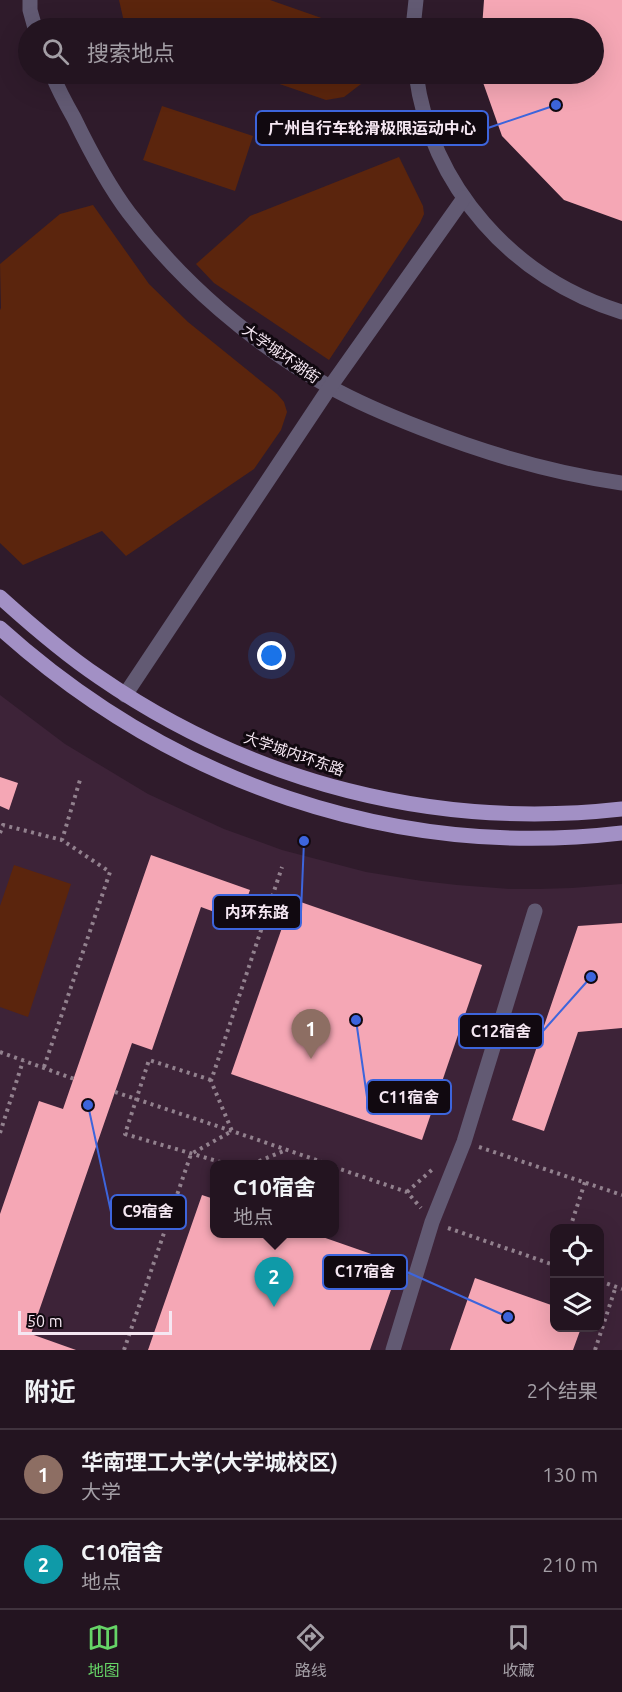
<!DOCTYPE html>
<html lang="zh">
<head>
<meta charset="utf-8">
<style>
  body { margin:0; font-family:Ubuntu,"Noto Sans SC",sans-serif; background:#2f212d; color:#f1f3f6 }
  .controls { position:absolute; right:18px; bottom:18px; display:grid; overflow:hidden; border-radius:12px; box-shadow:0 6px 24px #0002 }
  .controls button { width:54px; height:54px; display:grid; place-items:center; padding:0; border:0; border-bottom:2px solid #40333e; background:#231420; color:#f1f3f6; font:30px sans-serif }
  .scale { position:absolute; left:18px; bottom:15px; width:154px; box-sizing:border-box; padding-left:6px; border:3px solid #f5e7f2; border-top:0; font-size:16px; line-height:21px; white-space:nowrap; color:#f5e7f2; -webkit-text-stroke:4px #110910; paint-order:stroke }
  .you { position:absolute; left:272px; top:656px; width:21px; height:21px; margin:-15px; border:4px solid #fff; border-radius:50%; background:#1a73e8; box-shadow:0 0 0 9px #1a73e833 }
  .badge { display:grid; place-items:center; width:39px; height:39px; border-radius:50%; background:#66d467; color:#fff; font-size:20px; font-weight:700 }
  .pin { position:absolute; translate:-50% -50px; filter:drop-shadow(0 2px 3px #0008) }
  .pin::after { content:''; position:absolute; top:32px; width:21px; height:18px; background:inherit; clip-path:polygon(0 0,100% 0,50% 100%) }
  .popup { position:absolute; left:210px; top:1160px; width:129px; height:78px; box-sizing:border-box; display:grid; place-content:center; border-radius:12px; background:#231420; filter:drop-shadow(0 2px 4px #0005); font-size:20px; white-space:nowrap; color:#a39ea5 }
  .popup b { font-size:22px; color:#f1f3f6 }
  .popup::after { content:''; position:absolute; left:50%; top:100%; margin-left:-12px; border:12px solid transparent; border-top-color:#231420 }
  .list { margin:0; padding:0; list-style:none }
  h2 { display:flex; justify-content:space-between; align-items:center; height:78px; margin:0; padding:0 24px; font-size:26px }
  h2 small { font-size:20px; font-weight:400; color:#a39ea5 }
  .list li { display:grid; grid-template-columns:39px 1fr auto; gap:18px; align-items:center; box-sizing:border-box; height:90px; padding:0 24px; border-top:2px solid #40333e }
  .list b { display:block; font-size:22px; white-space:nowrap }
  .list p { margin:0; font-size:20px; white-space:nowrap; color:#a39ea5 }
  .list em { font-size:20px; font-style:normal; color:#a39ea5 }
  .icon { flex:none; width:33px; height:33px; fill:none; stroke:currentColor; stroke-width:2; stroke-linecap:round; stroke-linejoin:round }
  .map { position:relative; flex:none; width:622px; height:1350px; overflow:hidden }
  .search { position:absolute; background:#231420; box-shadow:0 6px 24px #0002; left:18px; right:18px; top:18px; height:66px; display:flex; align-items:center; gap:15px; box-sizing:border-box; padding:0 21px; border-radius:33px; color:#a39ea5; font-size:22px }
  .sheet { height:258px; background:#231420 }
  nav { display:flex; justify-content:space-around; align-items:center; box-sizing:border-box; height:84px; border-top:2px solid #40333e; background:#231420; font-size:16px; color:#a39ea5 }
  nav a { display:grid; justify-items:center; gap:3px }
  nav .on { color:#66d467 }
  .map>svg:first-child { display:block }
  .built { fill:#3d2338; fill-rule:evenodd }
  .green { fill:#5b250d }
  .building { fill:#f5a7b5 }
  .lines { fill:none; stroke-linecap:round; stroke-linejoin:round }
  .path { stroke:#92818e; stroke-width:4; stroke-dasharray:3 4.5; stroke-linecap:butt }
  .minor { stroke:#625a73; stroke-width:15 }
  .major { stroke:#a290c5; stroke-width:15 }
  .labels { text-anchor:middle; stroke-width:6; stroke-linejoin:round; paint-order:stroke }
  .street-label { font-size:15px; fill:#f5e7f2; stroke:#110910 }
  .leader { fill:none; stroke:#3d65dc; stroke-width:2 }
  .callout-dot { fill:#3d65dc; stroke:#110910; stroke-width:2 }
  .callout { fill:#110910; stroke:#3d65dc; stroke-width:2 }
  .callout-label { font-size:16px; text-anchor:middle; font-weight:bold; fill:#f5e7f2 }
</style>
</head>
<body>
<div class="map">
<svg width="622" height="1350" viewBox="0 0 622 1350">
  <rect width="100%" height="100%" fill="#2f1b2b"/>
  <path class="built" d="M0,695L65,744L148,794L224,829L282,850L366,872L422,881L457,885L511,889H539L572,888L622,884V1350H0ZM214,1164H334V1234H214ZM554,1228H600V1328H554Z"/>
  <g class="green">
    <path d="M119,0H270L350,28H132L124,22Z"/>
    <path d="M250,74H364L361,84L344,97L326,100Z"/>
    <path d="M162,106L253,136L235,191L143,160Z"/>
    <path d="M399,157L423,206L424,214L420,223L329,360L214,283L196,264L250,216Z"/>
    <path d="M93,205L149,284L188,322L277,394L284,402L287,412L281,430L254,469L126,556L102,531L23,565L0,543V310L1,308L0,264L60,214Z"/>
    <path d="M14,865L71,884L28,1017L0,1007V906Z"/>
  </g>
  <g class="building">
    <path d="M484,0H622V221L564,200L502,136L480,74H594V28H482Z"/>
    <path d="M0,777L18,783L9,810L0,806Z"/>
    <path d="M151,855L250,890L239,921L201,907L152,1050L132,1043L31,1334L76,1350H0V1214L39,1101L63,1109Z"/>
    <path d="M292,899L482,965L422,1140L231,1074Z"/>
    <path d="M622,923V1028L578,1032L544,1131L512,1120L578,926Z"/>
    <path d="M202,1195L214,1199V1234H314L400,1264L370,1350H148Z"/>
    <path d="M475,1278L554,1306V1328H581L573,1350H450Z"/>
  </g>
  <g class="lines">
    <g class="path">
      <path d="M0,833L3,825L62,840"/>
      <path d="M0,1052L74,1079"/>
      <path d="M44,1067L110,872L62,840L80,780"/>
      <path d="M211,1080L149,1060L125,1134L227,1164"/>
      <path d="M115,1092L232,1131L328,1164"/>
      <path d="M0,1133L23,1061"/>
      <path d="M479,1147L622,1195"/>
      <path d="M252,1164L286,1150"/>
      <path d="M334,1167L407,1192L421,1208"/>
      <path d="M407,1192L434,1168"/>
      <path d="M448,1228L554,1265"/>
      <path d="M570,1228L585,1182"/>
      <path d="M600,1281L622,1289"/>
      <path d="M124,1350L191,1154L232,1131L211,1081L282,867"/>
      <path d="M595,1350L616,1286"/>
    </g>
    <g class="minor">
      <path d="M30,0V10L35,28"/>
      <path d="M413,28L416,0"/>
      <path d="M52,74C58,89 66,104 74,118C90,151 107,184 129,213C182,283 253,344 330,387C359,403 390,416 421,428C487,454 551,473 622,483"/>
      <path d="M416,74C431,187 513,279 622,312"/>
      <path d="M125,695L330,387L464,198"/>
      <path d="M393,1350L432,1222L464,1142L535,911"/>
    </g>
    <g class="major">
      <path d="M0,597C31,625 63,653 99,677C253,783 435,830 622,809"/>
      <path d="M0,628C171,782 392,860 622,833"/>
    </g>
  </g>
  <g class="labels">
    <g class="street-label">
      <text transform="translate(281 354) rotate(35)" y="5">大学城环湖街</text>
      <text transform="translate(294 754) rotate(19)" y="5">大学城内环东路</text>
    </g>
  </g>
  <path class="leader" d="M556 105L488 128M304 841L301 912M591 977L543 1031M356 1020L367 1097M88 1105L111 1212M508 1317L407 1272"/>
  <g class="callout-dot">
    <circle cx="556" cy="105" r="6"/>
    <circle cx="304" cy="841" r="6"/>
    <circle cx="591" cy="977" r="6"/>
    <circle cx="356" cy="1020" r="6"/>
    <circle cx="88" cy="1105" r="6"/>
    <circle cx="508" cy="1317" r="6"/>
  </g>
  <g class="callout">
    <rect x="256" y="111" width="232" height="34" rx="6"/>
    <rect x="213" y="895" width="88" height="34" rx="6"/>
    <rect x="459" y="1014" width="84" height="34" rx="6"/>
    <rect x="367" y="1080" width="84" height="34" rx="6"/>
    <rect x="111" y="1195" width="75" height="34" rx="6"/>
    <rect x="323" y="1255" width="84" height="34" rx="6"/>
  </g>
  <g class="callout-label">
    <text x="372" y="134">广州自行车轮滑极限运动中心</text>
    <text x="257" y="918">内环东路</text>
    <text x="501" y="1037">C12宿舍</text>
    <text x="409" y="1103">C11宿舍</text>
    <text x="148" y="1217">C9宿舍</text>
    <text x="365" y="1277">C17宿舍</text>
  </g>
</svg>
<div class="controls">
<button><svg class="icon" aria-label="locate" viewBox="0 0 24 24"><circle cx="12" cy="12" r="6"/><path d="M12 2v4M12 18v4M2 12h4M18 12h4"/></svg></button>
<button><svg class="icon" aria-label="layers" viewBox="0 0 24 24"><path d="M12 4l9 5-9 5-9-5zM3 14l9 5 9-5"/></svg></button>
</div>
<div class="scale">50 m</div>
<div class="you"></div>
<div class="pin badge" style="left:311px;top:1059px;background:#8d6e63">1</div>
<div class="pin badge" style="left:274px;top:1307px;background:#0f9aa8">2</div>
<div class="popup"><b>C10宿舍</b>地点</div>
<div class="search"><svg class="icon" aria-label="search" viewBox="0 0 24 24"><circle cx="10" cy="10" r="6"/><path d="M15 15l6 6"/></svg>搜索地点</div>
</div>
<section class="sheet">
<h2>附近<small>2个结果</small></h2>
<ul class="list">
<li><span class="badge" style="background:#8d6e63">1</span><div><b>华南理工大学(大学城校区)</b><p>大学</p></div><em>130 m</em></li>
<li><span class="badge" style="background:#0f9aa8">2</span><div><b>C10宿舍</b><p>地点</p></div><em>210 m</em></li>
</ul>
</section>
<nav>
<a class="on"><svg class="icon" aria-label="map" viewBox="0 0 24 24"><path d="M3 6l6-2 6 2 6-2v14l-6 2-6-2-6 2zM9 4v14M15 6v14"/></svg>地图</a>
<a><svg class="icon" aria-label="directions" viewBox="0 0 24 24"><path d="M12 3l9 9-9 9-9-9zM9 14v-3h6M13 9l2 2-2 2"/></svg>路线</a>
<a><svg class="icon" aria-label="saved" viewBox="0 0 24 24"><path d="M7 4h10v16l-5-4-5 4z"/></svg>收藏</a>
</nav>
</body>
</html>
